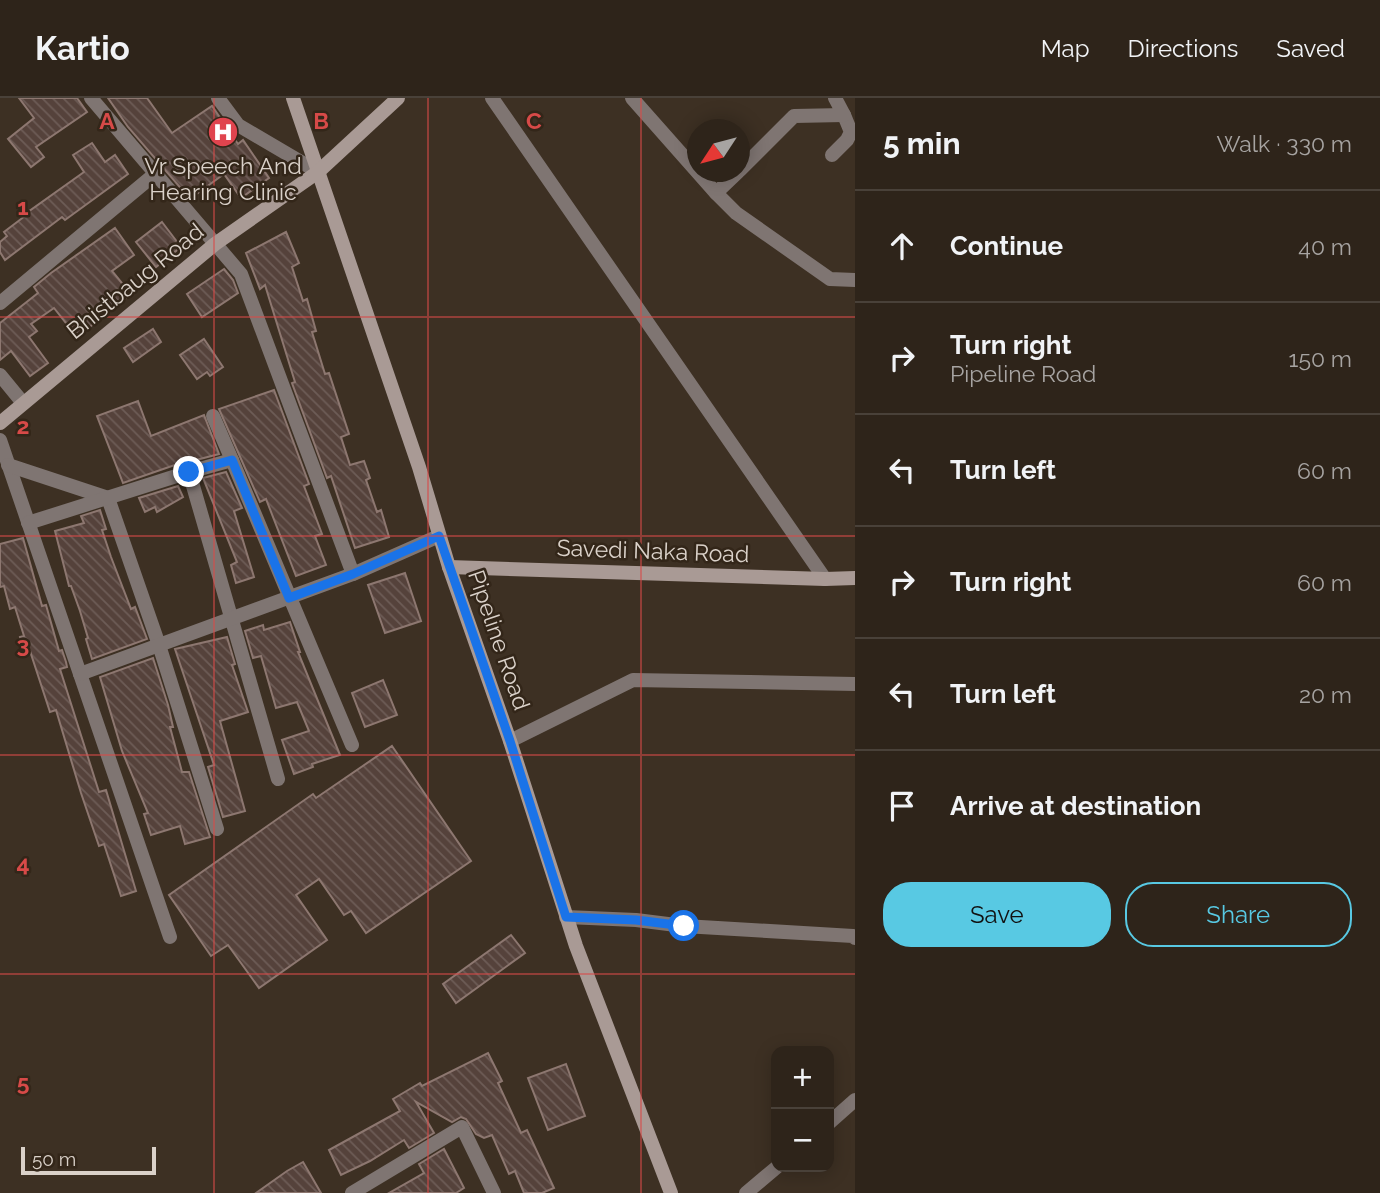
<!DOCTYPE html>
<html lang="en">
<head>
<meta charset="utf-8">
<style>
  body { margin:0; font-family:Raleway,sans-serif; background:#3a3027; color:#f1f3f6 }
  .controls { position:absolute; right:21px; bottom:21px; display:grid; overflow:hidden; border-radius:14px; box-shadow:0 4px 18px #0003 }
  .controls button { width:63px; height:63px; display:grid; place-items:center; padding:0; border:0; border-bottom:2px solid #494139; background:#2e241a; color:#f1f3f6; font:35px sans-serif }
  .compass { position:absolute; left:687px; top:21px; width:63px; height:63px; border-radius:50%; background:#2e241a; box-shadow:0 4px 18px #0003; rotate:234deg }
  .scale { position:absolute; left:21px; bottom:18px; width:135px; box-sizing:border-box; padding-left:7px; border:4px solid #dad1c9; border-top:0; font-size:19px; line-height:24px; white-space:nowrap; color:#dad1c9; -webkit-text-stroke:5px #332619; paint-order:stroke }
  .stop { position:absolute; width:21px; height:21px; margin:-16px; border:5px solid #1a73e8; border-radius:50%; background:#fff }
  .stop.end { background:#1a73e8; border-color:#fff; box-shadow:0 2px 7px #0008 }
  .list { margin:0; padding:0; list-style:none }
  h2 { display:flex; justify-content:space-between; align-items:center; height:91px; margin:0; padding:0 28px; font-size:30px }
  h2 small { font-size:23px; font-weight:400; color:#a7a4a2 }
  .list li { display:grid; grid-template-columns:46px 1fr auto; gap:21px; align-items:center; box-sizing:border-box; height:112px; padding:0 28px; border-top:2px solid #494139 }
  .list b { display:block; font-size:26px; white-space:nowrap }
  .list p { margin:0; font-size:23px; white-space:nowrap; color:#a7a4a2 }
  .list em { font-size:23px; font-style:normal; color:#a7a4a2 }
  .actions { display:flex; gap:14px; padding:21px 28px }
  .actions a { flex:1; padding:16px 0; border:2px solid #58c9e3; border-radius:28px; text-align:center; font-size:24px; color:#58c9e3 }
  .actions .main { background:#58c9e3; color:#111 }
  .icon { flex:none; width:38px; height:38px; fill:none; stroke:currentColor; stroke-width:2; stroke-linecap:round; stroke-linejoin:round }
  .map { position:relative; flex:none; width:855px; height:1095px; overflow:hidden }
  header { display:flex; align-items:center; gap:42px; box-sizing:border-box; height:98px; padding:0 35px; background:#2e241a; border-bottom:2px solid #494139 }
  header strong { font-size:33px }
  nav { display:flex; gap:38px; margin-inline-start:auto; font-size:24px }
  main { display:flex }
  aside { flex:1; background:#2e241a }
  .map>svg:first-child { display:block }
  .building { fill:url(#building-back-hatch); stroke:#8d7770; stroke-width:2 }
  .lines { fill:none; stroke-linecap:round; stroke-linejoin:round }
  .street { stroke:#7f7572; stroke-width:14 }
  .secondary { stroke:#a99a95; stroke-width:14 }
  .route { stroke:#1a73e8; stroke-width:9 }
  .grid { fill:none; stroke:#d74a48; stroke-width:2; stroke-opacity:0.55 }
  .labels { text-anchor:middle; stroke-width:5; stroke-linejoin:round; paint-order:stroke }
  .poi-label { font-size:23px; fill:#dad1c9; stroke:#332619 }
  .street-label { font-size:23px; fill:#dad1c9; stroke:#332619 }
  .grid-label { font-size:23px; text-anchor:middle; font-weight:bold; fill:#d74a48; stroke:#332619; stroke-width:5; stroke-linejoin:round; paint-order:stroke }
</style>
</head>
<body>
<header>
<strong>Kartio</strong>
<nav><a>Map</a><a>Directions</a><a>Saved</a></nav>
</header>
<main>
<div class="map">
<svg width="855" height="1095" viewBox="0 0 855 1095">
  <defs>
    <pattern id="building-back-hatch" width="6" height="6" patternUnits="userSpaceOnUse" patternTransform="scale(1.75)"><rect width="6" height="6" fill="#55423b"/><path d="M-1 5l2 2M0 0l6 6M5-1l2 2" fill="none" stroke="#6d5c56"/></pattern>
  </defs>
  <rect width="100%" height="100%" fill="#3d3023"/>
  <g class="building">
    <path d="M19,0H77L87,14L36,49L44,59L31,69L8,41L34,20Z"/>
    <path d="M108,0H147L172,35L212,8L238,46L243,42L269,80L241,100L224,76L190,101L128,29Z"/>
    <path d="M92,45L105,64L115,57L128,76L65,122L62,119L5,162L0,154V144L7,138L4,134L29,115L28,114L84,74L73,57Z"/>
    <path d="M162,124L181,149L156,169L136,144Z"/>
    <path d="M115,130L134,157L112,173L131,196L77,239L54,210L31,226L37,233L29,239L48,265L30,278L11,253L0,262V225L38,195L34,189L51,175Z"/>
    <path d="M286,134L299,165L292,169L303,203L307,201L316,233L312,234L325,276L329,275L349,336L341,339L350,367L364,363L370,380L366,382L377,414L381,412L389,439L355,450L331,378L327,380L292,285L295,284L265,187L260,191L246,155Z"/>
    <path d="M224,171L233,182L238,195L202,219L187,196Z"/>
    <path d="M153,231L161,244L133,264L124,250Z"/>
    <path d="M204,241L223,269L210,278L207,274L197,281L180,257Z"/>
    <path d="M274,292L309,386L304,388L322,436L315,438L326,467L296,478L266,401L260,404L219,311Z"/>
    <path d="M138,303L151,338L204,317L219,356L196,362L195,360L123,385L97,318Z"/>
    <path d="M226,374L242,410L234,413L254,479L236,485L231,467L237,464L203,380Z"/>
    <path d="M178,388L183,399L157,414L155,409L145,414L139,400Z"/>
    <path d="M100,412L106,431L102,432L111,459L131,511L135,509L147,541L92,561L86,541L88,540L80,513L71,488H69L55,433L84,425L81,418Z"/>
    <path d="M23,440L42,508L46,507L59,553L62,552L66,564L67,569L60,571L99,694L106,692L136,793L121,798L104,746L99,748L81,695L56,612L50,614L30,553L24,555L20,539L24,538L15,509L10,511L4,488L0,489V446Z"/>
    <path d="M405,475L421,523L385,535L368,487Z"/>
    <path d="M290,524L300,554H298L340,657L312,666L313,669L294,676L282,642L309,633L297,604L276,610L261,558L253,560L245,533L263,527L264,532Z"/>
    <path d="M227,539L235,566L232,567L248,614L220,623L245,713L223,719L208,669L214,667L175,551Z"/>
    <path d="M153,560L168,607L173,629H170L182,674H189L210,739L185,746L180,728L151,737L144,716L148,715L122,653L100,579Z"/>
    <path d="M383,582L397,617L365,629L352,595Z"/>
    <path d="M392,648L471,763L366,835L351,813L344,817L319,781L296,797L327,842L259,890L228,847L211,858L169,797L313,696L316,700Z"/>
    <path d="M511,837L525,855L456,905L443,886Z"/>
    <path d="M488,955L502,983L498,985L521,1035L527,1032L554,1090L542,1095H524L515,1073L509,1076L492,1037L484,1040L476,1036L466,1021L461,1019L452,1024L416,1004L434,1035L409,1050L404,1042L370,1063L341,1077L329,1052L400,1013L393,1001L420,985L422,988Z"/>
    <path d="M566,966L585,1018L548,1032L528,980Z"/>
    <path d="M444,1051L464,1090L456,1095H389L424,1075L419,1066Z"/>
    <path d="M303,1064L321,1095H256L287,1073Z"/>
  </g>
  <g class="lines">
    <g class="street">
      <path d="M91,0L241,176L353,476"/>
      <path d="M218,0L238,27L318,74"/>
      <path d="M492,0L825,481"/>
      <path d="M632,0L716,95"/>
      <path d="M832,57L847,42L851,34L844,17"/>
      <path d="M740,72L794,18L844,17L835,0"/>
      <path d="M738,74L716,95L736,115L830,181L855,182"/>
      <path d="M0,205L155,76"/>
      <path d="M0,277L23,305"/>
      <path d="M213,318L232,362"/>
      <path d="M0,342L170,839"/>
      <path d="M8,367L108,400L159,547L217,731"/>
      <path d="M189,374L232,362L352,647"/>
      <path d="M28,425L189,374L278,681"/>
      <path d="M80,576L353,476L439,438"/>
      <path d="M510,643L633,582L855,586"/>
      <path d="M566,819L636,822L684,828L853,838L855,840"/>
      <path d="M829,1025L855,1002"/>
      <path d="M352,1095L462,1029L494,1095"/>
      <path d="M746,1095L777,1069"/>
    </g>
    <g class="secondary">
      <path d="M293,0L419,369L449,469L510,643L576,848L671,1095"/>
      <path d="M0,325L215,146L318,74L398,0"/>
      <path d="M449,469L825,481L855,480"/>
    </g>
  </g>
  <g class="lines">
    <path class="route" d="M189,374L232,362L289,500L353,476L439,438L510,643L566,819L636,822L684,828"/>
  </g>
  <path class="grid" d="M214,0V1095M428,0V1095M641,0V1095M0,219H855M0,438H855M0,657H855M0,876H855"/>
  <defs>
    <g id="hospital-disc" transform="scale(1.575)"><circle r="9.5" fill="#e0444e" stroke="#332619"/><path d="M-5-5h3v3.5h4V-5h3V5h-3V1.5h-4V5h-3Z" fill="#fff"/></g>
  </defs>
  <g fill-rule="evenodd">
    <use href="#hospital-disc" x="223" y="34"/>
  </g>
  <g class="labels">
    <g class="poi-label">
      <text x="223" y="76">Vr Speech And<tspan x="223" dy="26">Hearing Clinic</tspan></text>
    </g>
    <g class="street-label">
      <text transform="translate(135 183) rotate(-39)" y="8">Bhistbaug Road</text>
      <text transform="translate(653 453) rotate(2)" y="8">Savedi Naka Road</text>
      <text transform="translate(499 542) rotate(71)" y="8">Pipeline Road</text>
    </g>
  </g>
  <g class="grid-label">
    <text x="107" y="31">A</text>
    <text x="321" y="31">B</text>
    <text x="534" y="31">C</text>
    <text x="23" y="117">1</text>
    <text x="23" y="336">2</text>
    <text x="23" y="555">3</text>
    <text x="23" y="774">4</text>
    <text x="23" y="993">5</text>
  </g>
</svg>
<div class="controls">
<button>+</button>
<button>−</button>
</div>
<svg class="compass" viewBox="-18 -18 36 36"><path d="M0-13l5 13h-10z" fill="#e53935"/><path d="M0 13l5-13h-10z" fill="#a7a4a2"/></svg>
<div class="scale">50 m</div>
<div class="stop" style="left:684px;top:828px"></div>
<div class="stop end" style="left:189px;top:374px"></div>
</div>
<aside>
<h2>5 min<small>Walk · 330 m</small></h2>
<ul class="list">
<li><svg class="icon" aria-label="ahead" viewBox="0 0 24 24"><path d="M12 20V5M6 11l6-6 6 6"/></svg><div><b>Continue</b></div><em>40 m</em></li>
<li><svg class="icon" aria-label="right" viewBox="0 0 24 24"><path d="M7 20v-9h11M14 6l5 5-5 5"/></svg><div><b>Turn right</b><p>Pipeline Road</p></div><em>150 m</em></li>
<li><svg class="icon" aria-label="left" viewBox="0 0 24 24"><path d="M17 20v-9H6M10 6l-5 5 5 5"/></svg><div><b>Turn left</b></div><em>60 m</em></li>
<li><svg class="icon" aria-label="right" viewBox="0 0 24 24"><path d="M7 20v-9h11M14 6l5 5-5 5"/></svg><div><b>Turn right</b></div><em>60 m</em></li>
<li><svg class="icon" aria-label="left" viewBox="0 0 24 24"><path d="M17 20v-9H6M10 6l-5 5 5 5"/></svg><div><b>Turn left</b></div><em>20 m</em></li>
<li><svg class="icon" aria-label="arrive" viewBox="0 0 24 24"><path d="M6 21V4h12l-3 4 3 4H6"/></svg><div><b>Arrive at destination</b></div></li>
</ul>
<div class="actions"><a class="main">Save</a><a>Share</a></div>
</aside>
</main>
</body>
</html>
